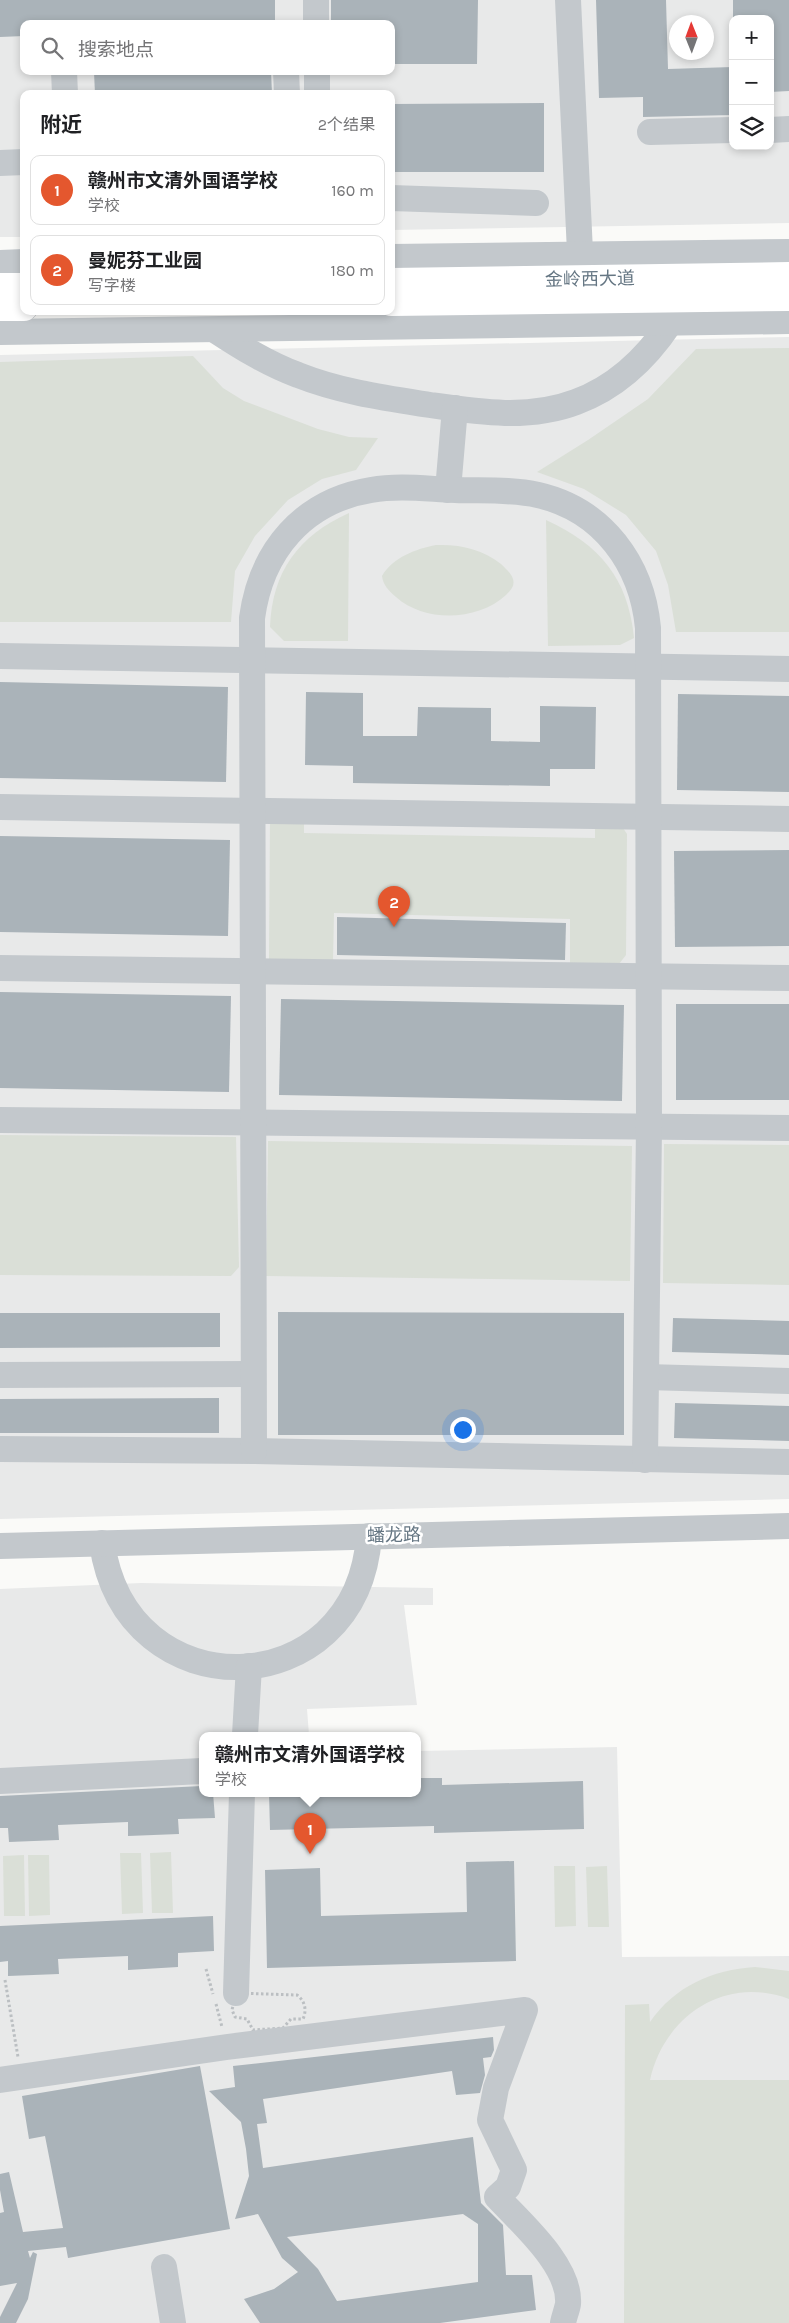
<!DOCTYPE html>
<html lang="zh">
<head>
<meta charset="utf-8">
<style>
  body { margin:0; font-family:Karla,"Noto Sans SC",sans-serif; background:#f6f6f6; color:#202124 }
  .controls { position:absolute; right:15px; top:15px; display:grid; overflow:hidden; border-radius:10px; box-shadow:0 2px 8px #0003 }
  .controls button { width:45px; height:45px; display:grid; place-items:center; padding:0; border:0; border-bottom:1px solid #e0e0e0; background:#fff; color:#202124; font:25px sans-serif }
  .compass { position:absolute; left:669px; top:15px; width:45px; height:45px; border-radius:50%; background:#fff; box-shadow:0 2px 8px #0003; rotate:359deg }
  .you { position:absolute; left:462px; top:1429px; width:18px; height:18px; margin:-12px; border:4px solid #fff; border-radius:50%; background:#1a73e8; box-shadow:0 0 0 8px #1a73e833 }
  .badge { display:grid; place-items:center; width:32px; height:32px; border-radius:50%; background:#e4572e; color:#fff; font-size:16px; font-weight:700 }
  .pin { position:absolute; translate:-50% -41px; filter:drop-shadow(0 1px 2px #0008) }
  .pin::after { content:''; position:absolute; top:26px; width:18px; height:15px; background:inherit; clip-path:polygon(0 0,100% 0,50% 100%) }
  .popup { position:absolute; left:199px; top:1732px; width:222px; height:65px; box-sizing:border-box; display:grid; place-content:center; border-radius:10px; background:#fff; filter:drop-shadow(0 1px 4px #0005); font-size:16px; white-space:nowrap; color:#757577 }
  .popup b { font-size:19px; color:#202124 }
  .popup::after { content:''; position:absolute; left:50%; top:100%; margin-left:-10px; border:10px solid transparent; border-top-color:#fff }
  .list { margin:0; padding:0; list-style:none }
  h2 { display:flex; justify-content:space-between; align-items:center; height:65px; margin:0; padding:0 20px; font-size:21px }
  h2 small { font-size:16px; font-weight:400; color:#757577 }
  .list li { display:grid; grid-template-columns:32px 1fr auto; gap:15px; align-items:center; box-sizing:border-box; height:70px; margin:0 10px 10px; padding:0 10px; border:1px solid #e0e0e0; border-radius:10px }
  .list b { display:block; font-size:19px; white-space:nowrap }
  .list p { margin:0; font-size:16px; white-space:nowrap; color:#757577 }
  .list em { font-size:16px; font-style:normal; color:#757577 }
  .icon { flex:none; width:28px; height:28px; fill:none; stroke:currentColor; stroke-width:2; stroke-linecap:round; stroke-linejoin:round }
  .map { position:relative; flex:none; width:789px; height:2323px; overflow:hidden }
  .search { position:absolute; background:#fff; box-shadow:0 2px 8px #0003; left:20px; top:20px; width:375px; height:55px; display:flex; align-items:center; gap:12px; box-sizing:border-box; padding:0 18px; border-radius:10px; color:#757577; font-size:19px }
  .panel { position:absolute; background:#fff; box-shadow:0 2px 8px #0003; left:20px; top:90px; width:375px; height:225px; border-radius:10px }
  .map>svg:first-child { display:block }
  .built { fill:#e8e9e9; fill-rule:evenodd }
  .green { fill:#dadfd7 }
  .building { fill:#aab3b9; fill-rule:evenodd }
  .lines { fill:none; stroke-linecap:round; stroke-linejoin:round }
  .major-casing { stroke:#b5babe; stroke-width:29 }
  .path { stroke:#bbbfc2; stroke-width:3; stroke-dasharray:2.5 2.5; stroke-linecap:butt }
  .minor { stroke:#c3c8cc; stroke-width:26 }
  .major { stroke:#fff; stroke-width:28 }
  .labels { text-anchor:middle; stroke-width:5; stroke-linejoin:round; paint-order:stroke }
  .street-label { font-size:18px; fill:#657683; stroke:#fff }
</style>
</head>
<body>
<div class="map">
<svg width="789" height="2323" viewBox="0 0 789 2323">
  <rect width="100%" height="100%" fill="#fafaf8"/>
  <g class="built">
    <path d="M0,0H789V223L391,230V94H24V237H0ZM733,19H770V146H733ZM676,22H706V52H676ZM24,24H391V71H24Z"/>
    <path d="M789,337V1499L0,1519V355Z"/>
    <path d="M141,1583L433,1588V1605H404L417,1705L307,1709L309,1735H202V1793H418V1751L617,1747L622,1957L789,1956V2323H0V1589Z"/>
  </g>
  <g class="green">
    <path d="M789,348V632H676L668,585L656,551L626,515L584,489L537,472L588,440L648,399L696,349Z"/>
    <path d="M193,356L223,388L244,401L318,429L349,437L378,438L356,470L322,479L288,500L255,536L235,571L231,622H0V362Z"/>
    <path d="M349,513L348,641H284L270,627C272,572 298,536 349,513Z"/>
    <path d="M546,520C600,545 628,578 634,638L620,645L548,646Z"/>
    <path d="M436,545C460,544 482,549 501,564C505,568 511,573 513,579C515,586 511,590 506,595C478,621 425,623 396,597C389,591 383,585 382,576C393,557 416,549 436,545Z"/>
    <path d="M270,818L304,819V833L595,838V825H621L627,834L626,955L619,964H570V919L334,913L333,960L269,959Z"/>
    <path d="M0,1135L236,1137L239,1267L231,1276L0,1275Z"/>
    <path d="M268,1141L632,1146L630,1281L266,1276Z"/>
    <path d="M664,1144L789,1145V1285L663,1283Z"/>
    <path d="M171,1852L173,1913H152L150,1853Z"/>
    <path d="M120,1853H141L143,1913L122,1914Z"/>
    <path d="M24,1855L25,1916H4L3,1856Z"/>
    <path d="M28,1855H49L50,1915L29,1916Z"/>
    <path d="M554,1866H575L576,1926L555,1927Z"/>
    <path d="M607,1866L609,1927H588L586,1867Z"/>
    <path d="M755,1967L789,1971V1999C725,1975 664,2016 650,2080H789V2323H624L625,2005L649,2004L650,2022C675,1986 712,1970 755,1967Z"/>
  </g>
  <g class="building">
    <path d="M0,0H275V24H24V36L0,37Z"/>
    <path d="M331,0H478L477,64H391V24H331Z"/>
    <path d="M596,0H666L668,69L733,67V115L643,117V97L599,98Z"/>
    <path d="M733,0H789V91L770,92V19H733Z"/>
    <path d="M125,71H271L272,94H95L94,72Z"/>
    <path d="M544,103V172H391V104Z"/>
    <path d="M0,682L228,687L226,782L0,778Z"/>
    <path d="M306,692L363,693V736H417L418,707L491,708V741L540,742V706L596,707L595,769H550V786L353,783V766L305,765Z"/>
    <path d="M678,694L789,696V792L677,790Z"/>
    <path d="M0,836L230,840L228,936L0,932Z"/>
    <path d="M789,850V946L675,947L674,851Z"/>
    <path d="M337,917L566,923L565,960L337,955Z"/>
    <path d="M0,992L231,996L229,1092L0,1088Z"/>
    <path d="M281,999L624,1005L622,1101L279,1095Z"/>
    <rect x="676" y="1004" width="113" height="96"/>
    <path d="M278,1312L624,1313V1435H278Z"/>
    <path d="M0,1313H220V1347L0,1348Z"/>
    <path d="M673,1318L789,1321V1355L672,1352Z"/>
    <path d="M219,1398V1433H0V1399Z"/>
    <path d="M675,1403L789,1406V1441L674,1438Z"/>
    <path d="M418,1778H442V1785L583,1781L584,1829L434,1833V1826L270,1830L269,1793H418Z"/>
    <path d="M202,1786V1793H213L215,1818L178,1819L179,1834L128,1836V1822L58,1825L59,1840L9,1842L8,1828H0V1796Z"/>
    <path d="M514,1861L516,1961L267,1968L265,1870L320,1868L321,1916L467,1912L466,1862Z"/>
    <path d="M213,1916L214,1951L178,1953V1967L128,1970V1956L58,1959L59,1974L8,1976V1961L0,1962V1926Z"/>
    <path d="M493,2037L494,2050L491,2057L483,2058L485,2075L480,2093L456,2095L452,2071L263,2099L267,2123L257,2124L263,2168L473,2137L481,2203L503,2225L506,2275H532L536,2310L440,2323H260L244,2299L274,2289L298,2272L282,2258L258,2214L235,2219L249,2176L246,2149L241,2122L209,2091L235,2087L233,2066ZM463,2214L478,2224V2282L337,2301L318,2269L287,2237Z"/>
    <path d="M200,2066L230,2229L68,2258L66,2247L28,2251L30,2258L33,2252L37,2254L28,2299L16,2323H0V2317L17,2283L0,2286V2213L4,2212L0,2190V2174L9,2172L23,2232L63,2228L45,2136L29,2139L22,2096Z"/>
  </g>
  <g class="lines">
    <g class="major-casing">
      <g id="major">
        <path d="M391,282L789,276"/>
        <path d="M0,287H24"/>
        <path d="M391,302L789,297"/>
        <path d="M0,307H24"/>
      </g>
    </g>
    <g class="path">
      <path d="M206,1969L213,1994"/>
      <path d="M5,1980L18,2057"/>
      <path d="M236,1993L297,1995C305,2001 307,2010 303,2019H291L283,2028L253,2030L247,2019L235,2017L232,2010Z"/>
      <path d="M216,2004L222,2027"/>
    </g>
    <g class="minor">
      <path d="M316,0V24"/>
      <path d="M568,0L581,273"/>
      <path d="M64,71L65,94"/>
      <path d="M286,71L287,94"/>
      <path d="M317,71V94"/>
      <path d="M770,130L789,129"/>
      <path d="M650,132L733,130"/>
      <path d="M0,163L24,162"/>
      <path d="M391,198L536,203"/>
      <path d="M391,257L789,252"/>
      <path d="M0,263L24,262"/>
      <path d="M215,330C241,347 268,364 298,375C341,392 385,398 430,405C478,412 529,420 576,402C617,387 646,359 670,323"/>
      <path d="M0,332L789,321"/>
      <path d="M448,490L455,408"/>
      <path d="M0,656L789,669"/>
      <path d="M0,807L789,819"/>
      <path d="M0,968L789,978"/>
      <path d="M0,1120L789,1128"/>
      <path d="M0,1375L253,1374"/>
      <path d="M646,1377L789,1381"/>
      <path d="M0,1449L254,1451L789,1462"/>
      <path d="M254,1451L252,618C261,551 303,501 371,490C399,485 427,489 455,490C482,491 511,489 538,495C603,510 642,564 648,628L649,1126L645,1460"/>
      <path d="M102,1543C126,1713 357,1706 369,1536"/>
      <path d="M0,1546L789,1526"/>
      <path d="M245,1735L249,1666"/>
      <path d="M0,1781L202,1771"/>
      <path d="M236,1993L242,1793"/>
      <path d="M0,2080L227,2047L525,2010L496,2088L490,2120L514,2170L508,2187L497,2197C521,2223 571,2266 568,2304C567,2310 564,2317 563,2323"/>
      <path d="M164,2267L173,2323"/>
    </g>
    <use href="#major" class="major"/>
  </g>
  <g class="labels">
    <g class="street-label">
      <text transform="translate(590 279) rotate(-1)" y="6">金岭西大道</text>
      <text transform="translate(394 1535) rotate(-1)" y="6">蟠龙路</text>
    </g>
  </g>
</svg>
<div class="controls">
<button>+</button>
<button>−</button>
<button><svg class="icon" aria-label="layers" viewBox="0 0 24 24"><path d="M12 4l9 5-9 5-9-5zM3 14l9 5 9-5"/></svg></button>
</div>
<svg class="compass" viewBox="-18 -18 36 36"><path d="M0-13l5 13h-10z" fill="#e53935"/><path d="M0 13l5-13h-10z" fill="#757577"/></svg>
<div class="you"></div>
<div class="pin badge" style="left:310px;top:1854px">1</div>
<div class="popup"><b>赣州市文清外国语学校</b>学校</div>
<div class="pin badge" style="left:394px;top:927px">2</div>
<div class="search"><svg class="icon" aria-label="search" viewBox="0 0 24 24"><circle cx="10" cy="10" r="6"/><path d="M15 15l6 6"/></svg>搜索地点</div>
<section class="panel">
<h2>附近<small>2个结果</small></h2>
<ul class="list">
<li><span class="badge">1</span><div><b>赣州市文清外国语学校</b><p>学校</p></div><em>160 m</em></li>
<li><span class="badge">2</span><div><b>曼妮芬工业园</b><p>写字楼</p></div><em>180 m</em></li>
</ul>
</section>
</div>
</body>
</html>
